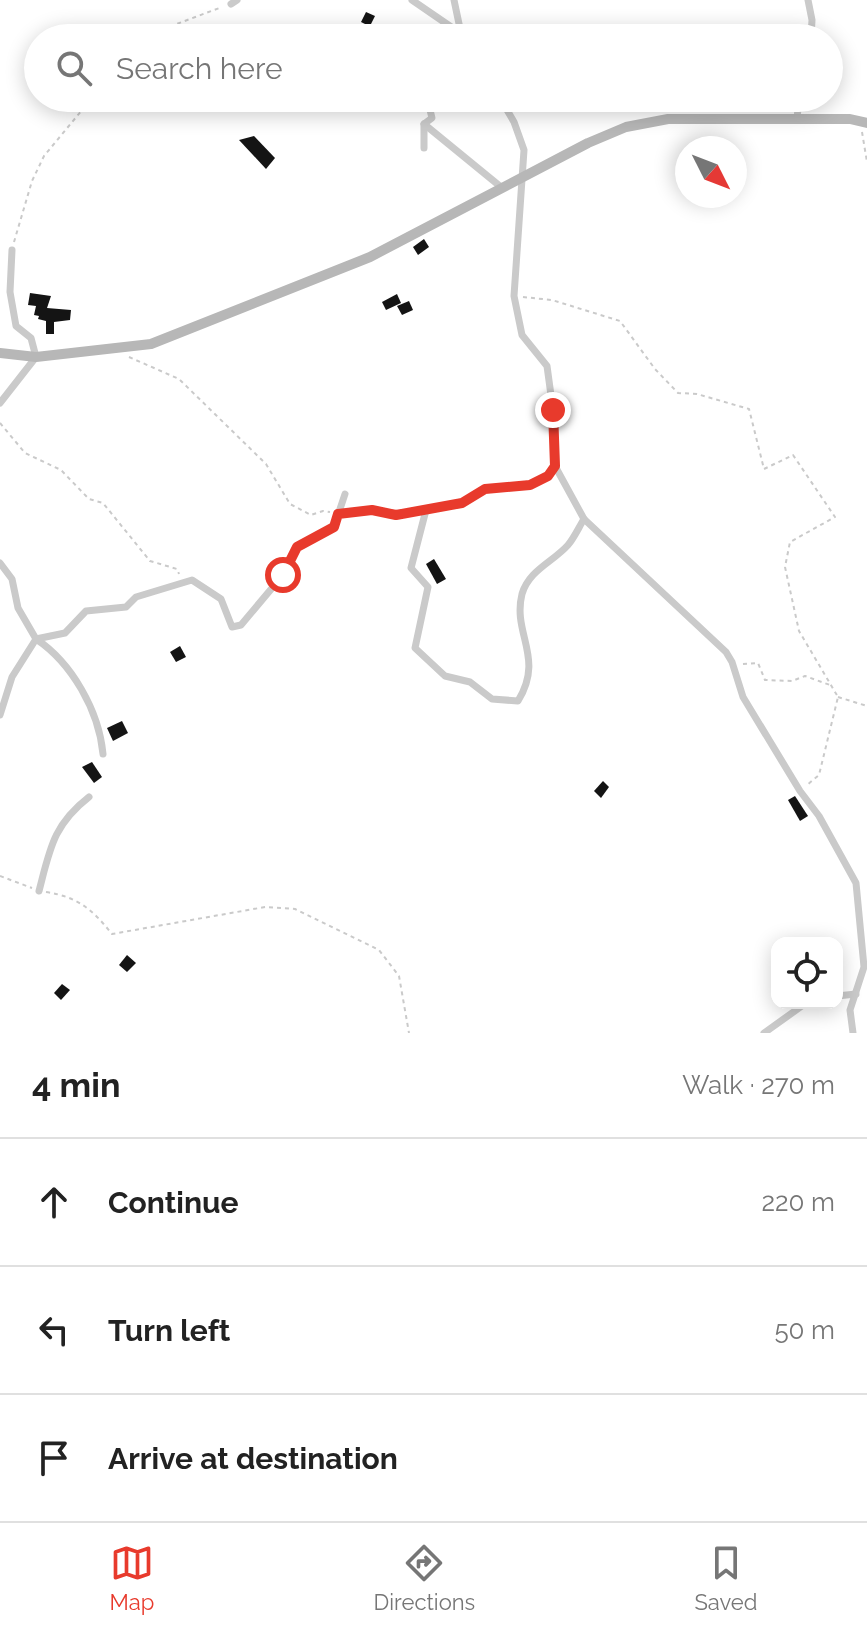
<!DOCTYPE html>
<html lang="en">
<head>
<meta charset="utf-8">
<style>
  body { margin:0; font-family:Raleway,sans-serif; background:#f6f6f6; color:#222 }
  .controls { position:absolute; right:24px; bottom:24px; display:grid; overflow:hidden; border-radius:16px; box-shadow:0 4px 20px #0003 }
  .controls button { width:72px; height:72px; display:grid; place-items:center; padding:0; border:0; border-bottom:2px solid #e0e0e0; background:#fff; color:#222; font:40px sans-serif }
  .compass { position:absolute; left:675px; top:136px; width:72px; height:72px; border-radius:50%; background:#fff; box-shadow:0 4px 20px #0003; rotate:132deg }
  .stop { position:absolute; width:24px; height:24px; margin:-18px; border:6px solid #e83a2c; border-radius:50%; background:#fff }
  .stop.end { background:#e83a2c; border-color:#fff; box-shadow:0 2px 8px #0008 }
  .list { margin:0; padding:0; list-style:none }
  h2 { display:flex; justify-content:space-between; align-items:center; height:104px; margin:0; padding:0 32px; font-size:34px }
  h2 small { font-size:26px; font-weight:400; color:#767676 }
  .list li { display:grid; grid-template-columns:52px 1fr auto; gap:24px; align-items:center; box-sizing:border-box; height:128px; padding:0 32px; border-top:2px solid #e0e0e0 }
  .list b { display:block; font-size:30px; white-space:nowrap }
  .list em { font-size:26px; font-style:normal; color:#767676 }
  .icon { flex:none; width:44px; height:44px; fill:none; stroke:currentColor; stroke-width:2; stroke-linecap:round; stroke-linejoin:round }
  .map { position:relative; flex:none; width:867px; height:1033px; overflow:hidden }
  .search { position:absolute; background:#fff; box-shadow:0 4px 20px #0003; left:24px; right:24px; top:24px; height:88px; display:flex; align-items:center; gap:20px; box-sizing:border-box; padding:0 28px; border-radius:44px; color:#767676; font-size:30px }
  .sheet { height:488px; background:#fff }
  nav { display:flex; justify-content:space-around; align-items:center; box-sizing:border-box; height:112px; border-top:2px solid #e0e0e0; background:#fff; font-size:22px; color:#767676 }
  nav a { display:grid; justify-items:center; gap:4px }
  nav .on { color:#e83a2c }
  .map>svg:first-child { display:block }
  .building { fill:#141414 }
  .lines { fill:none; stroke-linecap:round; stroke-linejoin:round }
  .path { stroke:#cacaca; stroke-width:2; stroke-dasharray:4 4; stroke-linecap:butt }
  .street { stroke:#cacaca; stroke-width:7 }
  .secondary { stroke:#b7b7b7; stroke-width:10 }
  .route { stroke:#e83a2c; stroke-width:10 }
</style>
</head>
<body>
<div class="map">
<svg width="867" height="1033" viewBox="0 0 867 1033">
  <rect width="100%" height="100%" fill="#fff"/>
  <g class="building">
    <path d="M366,12L375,16L366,34L370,38H359L355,34L365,24L361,22Z"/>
    <path d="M254,136L275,158L266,169L239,140Z"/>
    <path d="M424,239L429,247L418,255L413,247Z"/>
    <path d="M30,293L51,296L47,308L71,310L70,320L54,322V334H46V321L38,319L39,316L34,315L36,306L28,305Z"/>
    <path d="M397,294L401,303L386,310L382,302Z"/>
    <path d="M409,301L413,310L402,315L397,306Z"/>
    <path d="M434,559L446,579L437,584L426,564Z"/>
    <path d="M180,646L186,657L176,662L170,652Z"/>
    <path d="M122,721L128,733L113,741L107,728Z"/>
    <path d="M92,762L102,777L94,783L82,767Z"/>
    <path d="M603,781L609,787L601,798L594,791Z"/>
    <path d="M795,796L808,816L800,821L788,800Z"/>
    <path d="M127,955L136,963L127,972L119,965Z"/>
    <path d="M62,984L70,990L61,1000L54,993Z"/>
  </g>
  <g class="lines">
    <g class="path">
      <path d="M149,38L158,31L222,7"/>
      <path d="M862,132L867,162"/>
      <path d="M14,242L32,181L44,156L92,98"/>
      <path d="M523,297L552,300L620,321L655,369L678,393L697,394L749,409L764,469L793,455L835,517L790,542L785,567L799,631L838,697L819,775L807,785"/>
      <path d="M129,357L179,379L266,464L290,504L311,515L323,511L330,512"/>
      <path d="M0,423L25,453L61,470L89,499L103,503L150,561L177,569L179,574"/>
      <path d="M348,514L372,510L396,515L417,512"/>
      <path d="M743,664L758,663L765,680L792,681L805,676L830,685"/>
      <path d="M838,697L867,706"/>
      <path d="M0,876L32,888"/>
      <path d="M46,892C78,897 92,909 112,934L265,907L295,909L379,950L399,976L409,1033"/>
    </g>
    <g class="street">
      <path d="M412,0L460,33"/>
      <path d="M454,0L462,38"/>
      <path d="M808,0L812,20L811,38"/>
      <path d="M231,4L237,0"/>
      <path d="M500,98L514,122L524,150L514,296L522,335L547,366L553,410L555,466L584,519L726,652L732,662L743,697L800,791L819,816L856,883L864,967L850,1010L853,1033"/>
      <path d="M797,119L799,98"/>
      <path d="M424,124L501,187"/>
      <path d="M424,148V124L432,118L427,98"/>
      <path d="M0,403L36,357L31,338L16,326L10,292L12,250"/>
      <path d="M555,466L548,476L530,485L485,489L462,503L426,510L411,568L428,587L415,648L445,676L470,682L492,699L518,701C545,657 512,634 522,594C529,570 553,562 568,545C574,538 579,527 584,519"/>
      <path d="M0,563L12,579L18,608L36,639L12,677L0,715"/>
      <path d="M103,754C99,711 72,663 36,639L65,633L86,611L126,607L136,597L192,580L221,599L232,627L241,625L283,575L297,547L334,527L345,494"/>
      <path d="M39,891C50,849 53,825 89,797"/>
      <path d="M837,996L856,994"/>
      <path d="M764,1033L806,1003"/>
    </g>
    <path class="secondary" d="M0,353L36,357L151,344L370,257L588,143L626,127L668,119H850L867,123"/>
  </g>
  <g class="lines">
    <path class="route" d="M283,575L297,547L334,527L338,514L372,510L396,515L462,503L485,489L530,485L548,476L555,466L553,410"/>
  </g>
</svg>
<div class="controls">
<button><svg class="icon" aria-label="locate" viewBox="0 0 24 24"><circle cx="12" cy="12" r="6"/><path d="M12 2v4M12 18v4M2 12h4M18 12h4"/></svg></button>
</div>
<svg class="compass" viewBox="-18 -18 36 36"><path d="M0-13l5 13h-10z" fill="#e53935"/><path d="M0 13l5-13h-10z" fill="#767676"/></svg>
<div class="stop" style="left:283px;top:575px"></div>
<div class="stop end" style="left:553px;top:410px"></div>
<div class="search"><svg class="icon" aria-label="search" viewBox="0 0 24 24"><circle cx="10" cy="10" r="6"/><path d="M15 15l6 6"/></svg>Search here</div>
</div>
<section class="sheet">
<h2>4 min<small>Walk · 270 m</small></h2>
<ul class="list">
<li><svg class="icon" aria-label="ahead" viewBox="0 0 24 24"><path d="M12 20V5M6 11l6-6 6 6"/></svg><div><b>Continue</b></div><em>220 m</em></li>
<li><svg class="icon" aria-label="left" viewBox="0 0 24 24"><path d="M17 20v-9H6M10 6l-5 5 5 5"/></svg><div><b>Turn left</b></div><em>50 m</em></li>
<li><svg class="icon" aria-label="arrive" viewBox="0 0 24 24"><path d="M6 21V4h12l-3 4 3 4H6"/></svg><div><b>Arrive at destination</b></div></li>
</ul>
</section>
<nav>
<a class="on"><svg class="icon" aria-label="map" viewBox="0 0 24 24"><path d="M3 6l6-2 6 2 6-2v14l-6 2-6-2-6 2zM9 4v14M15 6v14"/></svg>Map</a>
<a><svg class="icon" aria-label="directions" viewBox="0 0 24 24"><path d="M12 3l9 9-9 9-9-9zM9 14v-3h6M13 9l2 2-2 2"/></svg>Directions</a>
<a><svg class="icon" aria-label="saved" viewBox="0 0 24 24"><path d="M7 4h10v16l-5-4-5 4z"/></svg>Saved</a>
</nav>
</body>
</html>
